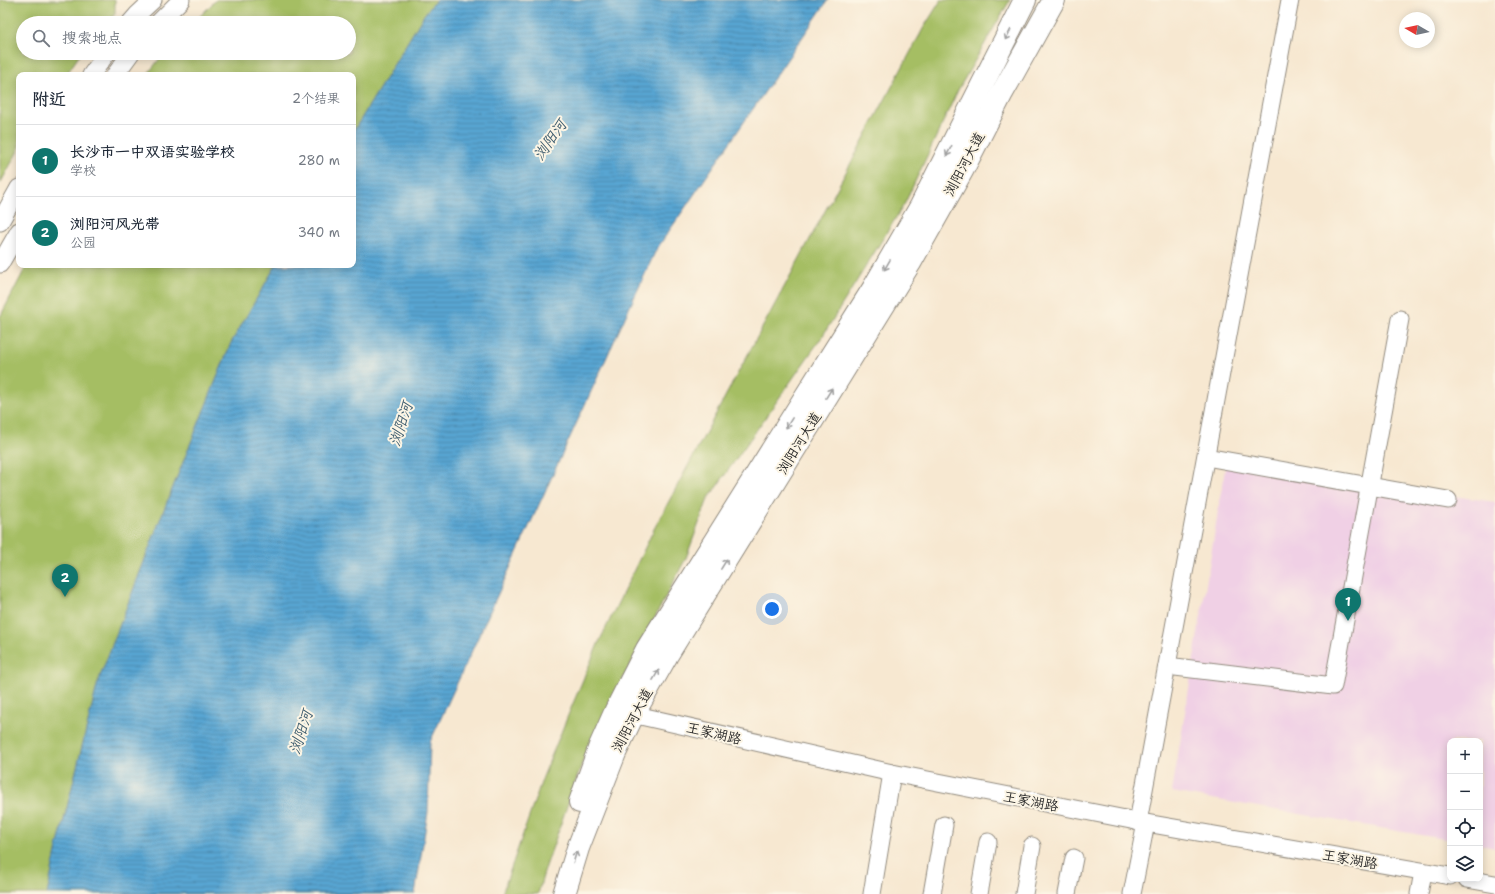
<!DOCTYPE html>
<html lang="zh">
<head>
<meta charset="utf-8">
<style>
  body { margin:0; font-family:"Shantell Sans","LXGW WenKai TC",sans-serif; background:#f2f2f3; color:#1f2937 }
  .controls { position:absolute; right:12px; bottom:12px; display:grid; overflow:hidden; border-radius:8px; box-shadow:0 2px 10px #0003 }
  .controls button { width:36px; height:36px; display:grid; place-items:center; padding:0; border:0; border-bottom:1px solid #e0e1e3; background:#fff; color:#1f2937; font:20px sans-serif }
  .compass { position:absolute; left:1399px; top:12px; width:36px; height:36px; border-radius:50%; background:#fff; box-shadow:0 2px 10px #0003; rotate:279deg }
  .you { position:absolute; left:772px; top:609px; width:14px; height:14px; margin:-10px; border:3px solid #fff; border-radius:50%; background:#1a73e8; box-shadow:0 0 0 6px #1a73e833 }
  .badge { display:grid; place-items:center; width:26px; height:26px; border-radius:50%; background:#0f766e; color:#fff; font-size:13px; font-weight:700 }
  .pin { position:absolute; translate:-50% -33px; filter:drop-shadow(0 1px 2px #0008) }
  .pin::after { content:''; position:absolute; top:21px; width:14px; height:12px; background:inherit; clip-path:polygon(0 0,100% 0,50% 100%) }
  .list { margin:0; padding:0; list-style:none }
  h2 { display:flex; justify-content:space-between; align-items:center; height:52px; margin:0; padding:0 16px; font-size:17px }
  h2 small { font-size:13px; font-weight:400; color:#747a83 }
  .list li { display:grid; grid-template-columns:26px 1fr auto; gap:12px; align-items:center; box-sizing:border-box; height:72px; padding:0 16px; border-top:1px solid #e0e1e3 }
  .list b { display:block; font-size:15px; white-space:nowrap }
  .list p { margin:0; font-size:13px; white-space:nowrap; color:#747a83 }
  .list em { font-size:13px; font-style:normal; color:#747a83 }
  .icon { flex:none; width:22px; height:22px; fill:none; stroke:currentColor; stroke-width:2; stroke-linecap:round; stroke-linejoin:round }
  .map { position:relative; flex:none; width:1495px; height:894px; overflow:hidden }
  .search { position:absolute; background:#fff; box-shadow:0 2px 10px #0003; left:16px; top:16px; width:340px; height:44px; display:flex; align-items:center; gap:10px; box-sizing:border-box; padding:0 14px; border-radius:22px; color:#747a83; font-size:15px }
  .panel { position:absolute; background:#fff; box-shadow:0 2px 10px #0003; left:16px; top:72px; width:340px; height:196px; border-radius:8px }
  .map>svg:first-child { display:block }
  .built { fill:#f0d0e5 }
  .park { fill:#a5be64; stroke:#687448 }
  .water { fill:url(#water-rules); stroke:#42687e }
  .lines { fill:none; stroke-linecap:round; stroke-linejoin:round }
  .minor-casing { stroke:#918a7e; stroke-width:19 }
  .major-casing { stroke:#918a7e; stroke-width:24 }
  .minor { stroke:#fff; stroke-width:17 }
  .major { stroke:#fff; stroke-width:22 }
  .oneway { stroke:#a0a0a0 }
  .labels { text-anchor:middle; stroke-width:4; stroke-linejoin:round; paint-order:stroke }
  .street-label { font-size:14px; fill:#2b2b2b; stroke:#fcf5e5 }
  .water-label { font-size:15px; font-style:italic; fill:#3d5c6e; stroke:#fcf5e5 }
</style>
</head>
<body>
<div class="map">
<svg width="1495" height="894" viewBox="0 0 1495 894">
  <defs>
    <pattern id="water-rules" width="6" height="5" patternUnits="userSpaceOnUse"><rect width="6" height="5" fill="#59a5d2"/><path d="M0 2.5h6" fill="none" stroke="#4a87ab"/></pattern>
  </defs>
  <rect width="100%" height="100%" fill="#fcf5e5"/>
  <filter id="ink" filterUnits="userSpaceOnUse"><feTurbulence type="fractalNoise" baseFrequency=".025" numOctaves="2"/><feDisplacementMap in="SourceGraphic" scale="8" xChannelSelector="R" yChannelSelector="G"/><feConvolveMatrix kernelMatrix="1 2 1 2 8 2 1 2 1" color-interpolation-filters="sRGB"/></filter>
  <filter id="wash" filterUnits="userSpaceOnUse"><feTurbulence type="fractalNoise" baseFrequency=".012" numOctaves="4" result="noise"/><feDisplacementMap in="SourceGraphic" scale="16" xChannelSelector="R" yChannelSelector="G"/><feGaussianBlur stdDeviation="0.9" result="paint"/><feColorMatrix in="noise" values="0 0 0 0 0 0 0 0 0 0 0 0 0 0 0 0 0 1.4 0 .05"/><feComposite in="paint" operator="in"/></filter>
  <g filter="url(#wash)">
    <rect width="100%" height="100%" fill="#f7e8d1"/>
    <path class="built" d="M1226,463L1495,502V848L1480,845V741H1450V840L1172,792Z"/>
    <g class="park">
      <path d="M0,0H115V14L107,23H23V53H81L66,75H19V149L0,184Z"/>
      <path d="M216,0H436L424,15L353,132V75H147L164,53H349V23H193Z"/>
      <path d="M941,0H1010L958,90L905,203L822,337L708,499L686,558L588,746L544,872L538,894H502L543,777L569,713L598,644L654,529L924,27Z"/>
      <path d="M27,265H276L231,343L163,512L98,682L57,848L47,894H0V317Z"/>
    </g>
    <path class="water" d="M436,0H828L656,250L430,742L428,812L415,894H47L57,848L98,682L163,512L231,343L276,265H353V132L424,15Z"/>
  </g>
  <g filter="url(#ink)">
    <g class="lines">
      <g class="minor-casing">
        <g id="minor">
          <path d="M130,23L137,15L153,0"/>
          <path d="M158,23L181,0"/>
          <path d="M91,75L107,53"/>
          <path d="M115,75L131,53"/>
          <path d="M0,222L19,188"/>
          <path d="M0,264L19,231"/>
          <path d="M1206,457L1448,500"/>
          <path d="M1167,666L1333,686L1400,319"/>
          <path d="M623,712L892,773L1146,823L1450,876"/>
          <path d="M1138,822L1290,0"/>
          <path d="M1467,879L1495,884"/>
          <path d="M872,894L892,773"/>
          <path d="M932,894L944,825"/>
          <path d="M979,894L988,842"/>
          <path d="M1024,894L1032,846"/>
          <path d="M1067,894L1074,858"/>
          <path d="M1132,894L1146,823"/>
          <path d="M1419,894L1423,872"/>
        </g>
      </g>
      <g class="major-casing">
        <g id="major">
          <path d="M580,802L600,746L616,710L647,649L873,289L921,206L1025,0"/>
          <path d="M564,894L578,848L615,753L633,715L667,655L910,263L963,169L1001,95L1054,0"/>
        </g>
      </g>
      <use href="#minor" class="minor"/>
      <use href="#major" class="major"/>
    </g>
    <defs><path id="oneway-shaft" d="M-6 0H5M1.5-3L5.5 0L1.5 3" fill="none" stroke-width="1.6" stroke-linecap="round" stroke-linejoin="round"/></defs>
    <g class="oneway">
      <use href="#oneway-shaft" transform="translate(1008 35) rotate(117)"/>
      <use href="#oneway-shaft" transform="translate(949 151) rotate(117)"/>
      <use href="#oneway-shaft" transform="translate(887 265) rotate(120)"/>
      <use href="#oneway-shaft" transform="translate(829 393) rotate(-58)"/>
      <use href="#oneway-shaft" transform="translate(789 423) rotate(122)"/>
      <use href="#oneway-shaft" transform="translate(724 564) rotate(-58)"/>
      <use href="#oneway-shaft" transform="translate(656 675) rotate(-60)"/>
      <use href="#oneway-shaft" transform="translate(575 857) rotate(-73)"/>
    </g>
  </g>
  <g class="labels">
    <g class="street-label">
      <text transform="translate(964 164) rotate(-62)" y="5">浏阳河大道</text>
      <text transform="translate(799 443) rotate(-58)" y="5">浏阳河大道</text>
      <text transform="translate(632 720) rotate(-62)" y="5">浏阳河大道</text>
      <text transform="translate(714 733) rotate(13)" y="5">王家湖路</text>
      <text transform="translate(1031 801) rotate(11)" y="5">王家湖路</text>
      <text transform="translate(1350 859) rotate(10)" y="5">王家湖路</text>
    </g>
    <g class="water-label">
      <text transform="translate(550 140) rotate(-55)" y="5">浏阳河</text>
      <text transform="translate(401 424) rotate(-72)" y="5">浏阳河</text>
      <text transform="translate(301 732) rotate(-72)" y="5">浏阳河</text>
    </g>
  </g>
</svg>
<div class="controls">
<button>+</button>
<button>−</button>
<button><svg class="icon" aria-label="locate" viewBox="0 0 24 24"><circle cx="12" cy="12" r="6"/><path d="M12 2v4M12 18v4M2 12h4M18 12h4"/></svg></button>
<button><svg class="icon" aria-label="layers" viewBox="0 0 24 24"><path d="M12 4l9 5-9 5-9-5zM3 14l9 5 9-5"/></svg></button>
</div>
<svg class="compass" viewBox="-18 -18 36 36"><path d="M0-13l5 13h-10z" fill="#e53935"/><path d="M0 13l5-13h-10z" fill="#747a83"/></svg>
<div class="you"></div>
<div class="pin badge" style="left:1348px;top:621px">1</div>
<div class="pin badge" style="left:65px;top:597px">2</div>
<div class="search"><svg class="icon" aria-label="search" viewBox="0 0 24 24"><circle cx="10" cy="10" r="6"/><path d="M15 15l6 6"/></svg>搜索地点</div>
<section class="panel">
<h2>附近<small>2个结果</small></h2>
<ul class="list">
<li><span class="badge">1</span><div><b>长沙市一中双语实验学校</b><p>学校</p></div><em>280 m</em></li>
<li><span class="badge">2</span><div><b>浏阳河风光带</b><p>公园</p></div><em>340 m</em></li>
</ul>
</section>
</div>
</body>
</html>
